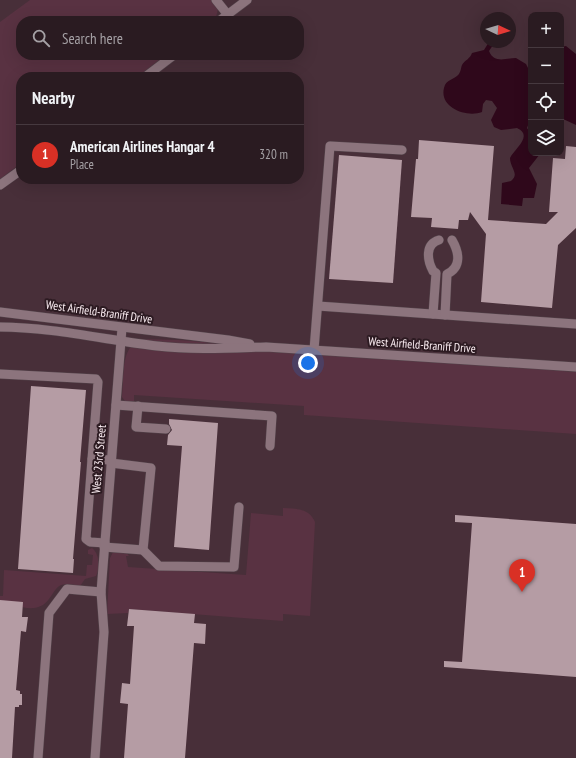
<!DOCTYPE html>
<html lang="en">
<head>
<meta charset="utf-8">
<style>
  body { margin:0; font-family:"PT Sans Narrow",sans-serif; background:#32242a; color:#f1f3f6 }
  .controls { position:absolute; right:12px; top:12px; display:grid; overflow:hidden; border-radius:8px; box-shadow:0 4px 16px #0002 }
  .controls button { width:36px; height:36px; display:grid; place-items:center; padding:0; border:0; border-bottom:1px solid #46393f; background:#2a1b21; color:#f1f3f6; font:20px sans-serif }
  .compass { position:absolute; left:480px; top:12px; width:36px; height:36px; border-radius:50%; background:#2a1b21; box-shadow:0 4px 16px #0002; rotate:94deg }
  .you { position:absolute; left:308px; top:363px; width:14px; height:14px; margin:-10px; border:3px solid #fff; border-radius:50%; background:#1a73e8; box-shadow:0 0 0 6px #1a73e833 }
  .badge { display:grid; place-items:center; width:26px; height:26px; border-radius:50%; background:#d93025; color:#fff; font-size:13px; font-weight:700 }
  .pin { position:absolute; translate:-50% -33px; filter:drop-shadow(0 1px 2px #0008) }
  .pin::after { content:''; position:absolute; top:21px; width:14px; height:12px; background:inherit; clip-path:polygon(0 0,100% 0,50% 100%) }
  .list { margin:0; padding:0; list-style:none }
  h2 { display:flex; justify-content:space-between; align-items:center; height:52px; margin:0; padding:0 16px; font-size:17px }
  h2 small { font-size:13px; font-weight:400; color:#a5a1a5 }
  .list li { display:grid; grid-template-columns:26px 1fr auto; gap:12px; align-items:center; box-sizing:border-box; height:60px; padding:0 16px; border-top:1px solid #46393f }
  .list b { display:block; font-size:15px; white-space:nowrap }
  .list p { margin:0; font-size:13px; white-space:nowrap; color:#a5a1a5 }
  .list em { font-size:13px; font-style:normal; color:#a5a1a5 }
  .icon { flex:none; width:22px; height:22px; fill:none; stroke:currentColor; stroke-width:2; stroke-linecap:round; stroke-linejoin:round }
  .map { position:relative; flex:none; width:576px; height:758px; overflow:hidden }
  .search { position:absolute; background:#2a1b21; box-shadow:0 4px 16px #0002; left:16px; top:16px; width:288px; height:44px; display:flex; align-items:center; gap:10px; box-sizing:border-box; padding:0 14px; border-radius:16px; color:#a5a1a5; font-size:15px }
  .panel { position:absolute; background:#2a1b21; box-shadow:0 4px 16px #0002; left:16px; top:72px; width:288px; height:112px; border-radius:16px }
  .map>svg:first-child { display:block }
  .built { fill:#482f39; fill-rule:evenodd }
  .green { fill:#593242 }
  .water { fill:#2f081b }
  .building { fill:#b59ca4 }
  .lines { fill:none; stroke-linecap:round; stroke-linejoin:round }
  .minor-casing { stroke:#53434a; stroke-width:10 }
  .minor { stroke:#8c747d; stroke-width:9 }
  .labels { text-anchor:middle; stroke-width:4; stroke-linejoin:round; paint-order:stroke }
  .street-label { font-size:12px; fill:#fceef3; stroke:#2d1b22 }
</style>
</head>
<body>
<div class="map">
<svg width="576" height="758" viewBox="0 0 576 758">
  <rect width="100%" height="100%" fill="#38242c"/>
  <path class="built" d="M0,0H576V758H0ZM531,15H561V153H531ZM486,18H510V42H486ZM21,21H299V55H21ZM21,77H299V179H21Z"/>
  <g class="green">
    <path d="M30,0H213L218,9L216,17L212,21H21V55H166L137,77H21V163L0,179V22Z"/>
    <path d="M141,339L179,340L576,372V434L304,415V406L134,395V401H125L122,397C124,377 120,347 141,339Z"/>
    <path d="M283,508C297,509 309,508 315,522L310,616L283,614V621L129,609L128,613L107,614L110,558L113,552H126L129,556H126L128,567L246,575L251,513L283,516Z"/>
    <path d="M92,548C99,553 101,568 96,576L85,579L80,586C74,586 67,583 61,585C55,588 53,594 49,599C37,616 15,605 0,600V596H3L4,570L86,576L87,565H92L93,555L88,554V550Z"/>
  </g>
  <g class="water">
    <path d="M489,42H501L493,45L489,51C494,64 506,58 516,58L526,64L530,72L531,117L527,128L531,134V153L540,154L529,168L537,184L534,198H523L522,206L501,204L502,183L511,181C520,174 510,168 510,158C514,149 534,136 517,128L501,130L494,127L491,120L497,108L492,101L486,100L483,104L482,112C467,118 439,108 444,88C446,79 454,80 459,74C461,71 461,67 462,65C465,60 470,59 472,53L484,50Z"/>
    <path d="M566,46L576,54V125L561,118V47Z"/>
  </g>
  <g class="building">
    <path d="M419,140L494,146L488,220L546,224L558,212H549L553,158L565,159L566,146L576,147V228L558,245L552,308L481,302L486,234L470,212L468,220H459L458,229L431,227L432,218L411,217L416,159H418Z"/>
    <path d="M339,155L402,160L393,283L329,279Z"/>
    <path d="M31,386L86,390L80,462H81L73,559H74L73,573L18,569Z"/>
    <path d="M169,419L218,423L209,550L174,547L182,446L167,445L168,435L172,430L169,424Z"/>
    <path d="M455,515L576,524V677L444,667V661L462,662L472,523L455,522Z"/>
    <path d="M0,600L23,602L22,617H28L26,632L21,631L16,690L20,691V694H22V705H19V707H15L12,758H0Z"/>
    <path d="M129,609L195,614L194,623L206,624L205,644L194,643L185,758H124L128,704L120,703L122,683L130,684L134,626H127Z"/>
  </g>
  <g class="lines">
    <g class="minor-casing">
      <g id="minor">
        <path d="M216,0L228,15"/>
        <path d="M219,21L247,0"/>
        <path d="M145,77L174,55"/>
        <path d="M0,185L21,170"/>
        <path d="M318,306L576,324"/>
        <path d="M0,312L228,340L250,344"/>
        <path d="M433,314L436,273L433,271C427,260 425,244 439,240"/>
        <path d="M445,315L447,274C462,267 459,252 452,240"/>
        <path d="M0,327C50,327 107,340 157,346C193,350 230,348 266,347L576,367"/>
        <path d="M314,350L330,146L402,150"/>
        <path d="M0,374L96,379L98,382L92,459L111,460"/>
        <path d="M116,405L272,416L270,446"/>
        <path d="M138,406L136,427L166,429"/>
        <path d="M92,459L86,539L90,542L105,543"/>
        <path d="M104,547L143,550L151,468L111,463"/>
        <path d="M143,550L159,566L234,567L239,507"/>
        <path d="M38,758L49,613L67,589L101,592"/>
        <path d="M95,758L104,632L101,592L122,328"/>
      </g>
    </g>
    <use href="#minor" class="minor"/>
  </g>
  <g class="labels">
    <g class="street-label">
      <text transform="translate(99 312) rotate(8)" y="4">West Airfield-Braniff Drive</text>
      <text transform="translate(422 345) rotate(4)" y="4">West Airfield-Braniff Drive</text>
      <text transform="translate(99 459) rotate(-85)" y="4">West 23rd Street</text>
    </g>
  </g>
</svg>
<div class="controls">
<button>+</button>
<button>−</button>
<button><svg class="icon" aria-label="locate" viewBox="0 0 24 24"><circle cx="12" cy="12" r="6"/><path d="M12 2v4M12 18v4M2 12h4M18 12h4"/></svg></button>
<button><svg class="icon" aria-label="layers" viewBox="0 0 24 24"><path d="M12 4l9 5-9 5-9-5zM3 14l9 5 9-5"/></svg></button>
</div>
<svg class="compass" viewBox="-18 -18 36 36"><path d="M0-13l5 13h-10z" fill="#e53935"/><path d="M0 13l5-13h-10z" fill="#a5a1a5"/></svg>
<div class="you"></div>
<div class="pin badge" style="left:522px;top:592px">1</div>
<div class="search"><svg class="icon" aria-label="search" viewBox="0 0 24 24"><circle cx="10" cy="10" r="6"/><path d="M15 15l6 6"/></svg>Search here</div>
<section class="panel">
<h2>Nearby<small></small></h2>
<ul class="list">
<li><span class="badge">1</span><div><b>American Airlines Hangar 4</b><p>Place</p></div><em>320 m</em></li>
</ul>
</section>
</div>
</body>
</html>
